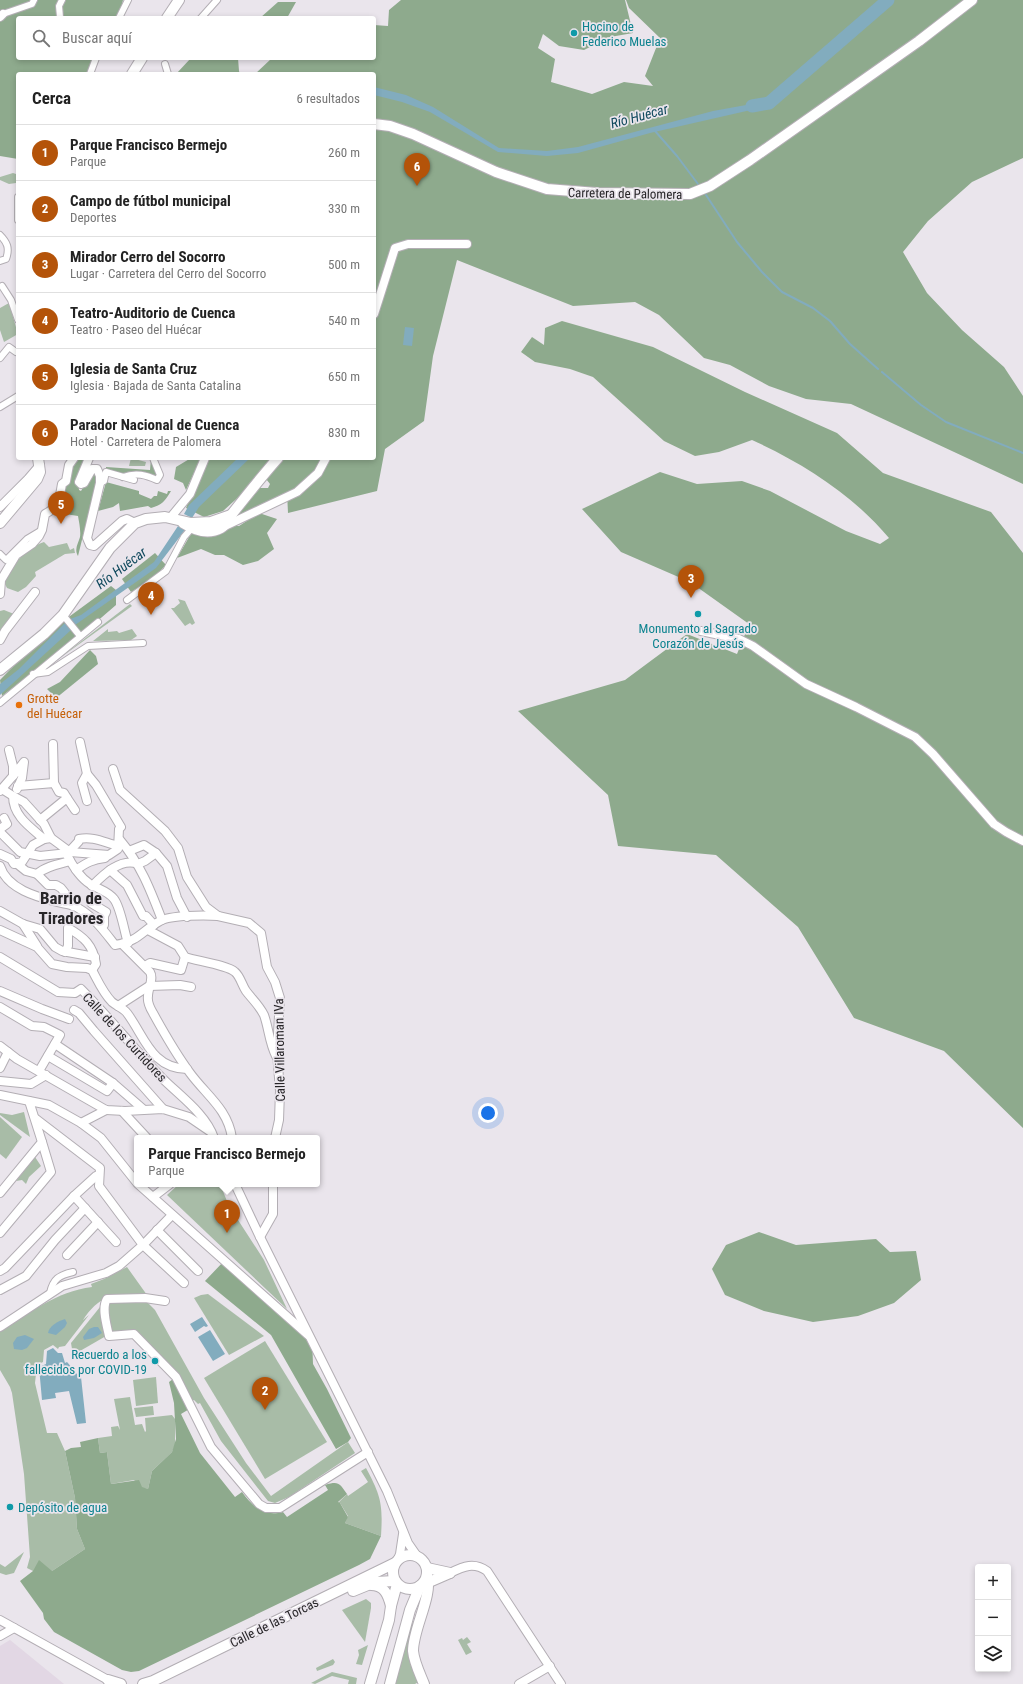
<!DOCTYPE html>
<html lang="es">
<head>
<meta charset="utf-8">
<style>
  body { margin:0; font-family:"Roboto Condensed",sans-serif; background:#f2f2f2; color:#222 }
  .controls { position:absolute; right:12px; bottom:12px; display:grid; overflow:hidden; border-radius:4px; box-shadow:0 2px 6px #0003 }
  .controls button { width:36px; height:36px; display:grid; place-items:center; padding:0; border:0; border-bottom:1px solid #e0e0e0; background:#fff; color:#222; font:20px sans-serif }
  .you { position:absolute; left:488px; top:1113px; width:14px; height:14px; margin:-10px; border:3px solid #fff; border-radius:50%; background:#1a73e8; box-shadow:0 0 0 6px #1a73e833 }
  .badge { display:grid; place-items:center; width:26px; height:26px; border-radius:50%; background:#b45309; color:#fff; font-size:13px; font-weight:700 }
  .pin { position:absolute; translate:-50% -33px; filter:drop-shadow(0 1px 2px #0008) }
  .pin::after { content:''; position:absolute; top:21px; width:14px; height:12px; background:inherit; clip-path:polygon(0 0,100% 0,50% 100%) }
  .popup { position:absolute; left:134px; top:1135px; width:186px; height:52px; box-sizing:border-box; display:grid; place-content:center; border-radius:4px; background:#fff; filter:drop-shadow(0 1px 3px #0005); font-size:13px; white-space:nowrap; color:#767676 }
  .popup b { font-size:15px; color:#222 }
  .popup::after { content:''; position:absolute; left:50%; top:100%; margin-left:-8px; border:8px solid transparent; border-top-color:#fff }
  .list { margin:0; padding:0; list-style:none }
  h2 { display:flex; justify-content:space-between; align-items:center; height:52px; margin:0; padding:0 16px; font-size:17px }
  h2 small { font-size:13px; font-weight:400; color:#767676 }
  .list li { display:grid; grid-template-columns:26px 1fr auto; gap:12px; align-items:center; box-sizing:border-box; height:56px; padding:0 16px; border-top:1px solid #e0e0e0 }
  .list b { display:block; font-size:15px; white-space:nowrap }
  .list p { margin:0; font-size:13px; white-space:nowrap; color:#767676 }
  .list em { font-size:13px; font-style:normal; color:#767676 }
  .icon { flex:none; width:22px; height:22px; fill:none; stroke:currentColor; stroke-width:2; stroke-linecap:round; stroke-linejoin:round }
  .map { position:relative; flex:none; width:1023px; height:1684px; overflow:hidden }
  .search { position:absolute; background:#fff; box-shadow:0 2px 6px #0003; left:16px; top:16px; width:360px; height:44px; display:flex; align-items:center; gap:10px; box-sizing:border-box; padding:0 14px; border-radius:4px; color:#767676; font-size:15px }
  .panel { position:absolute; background:#fff; box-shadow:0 2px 6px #0003; left:16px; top:72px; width:360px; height:388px; border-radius:4px }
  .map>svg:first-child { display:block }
  .built { fill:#e2d7e4 }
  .green { fill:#a8bca7 }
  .forest { fill:#8eaa8d }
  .water { fill:#82acbe }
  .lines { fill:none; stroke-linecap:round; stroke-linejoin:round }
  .stream { stroke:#82acbe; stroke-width:2 }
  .river { stroke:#82acbe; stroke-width:13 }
  .pedestrian-casing { stroke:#b3aeb4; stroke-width:8 }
  .minor-casing { stroke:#b3aeb4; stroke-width:10 }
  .tertiary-casing { stroke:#b3aeb4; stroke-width:12 }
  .pedestrian { stroke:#fff; stroke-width:6 }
  .minor { stroke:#fff; stroke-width:8 }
  .tertiary { stroke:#fff; stroke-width:10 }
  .culture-dot { fill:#0f9aa8; stroke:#eae5ec; stroke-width:1.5 }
  .food-dot { fill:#e8710a; stroke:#eae5ec; stroke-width:1.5 }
  .labels { text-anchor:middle; stroke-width:3.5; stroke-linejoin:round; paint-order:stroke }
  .culture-label { font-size:13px; fill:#0d838f; stroke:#eae5ec; text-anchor:start }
  .street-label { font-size:13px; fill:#272528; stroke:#eae5ec }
  .food-label { font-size:13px; fill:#c56008; stroke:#eae5ec; text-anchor:start }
  .water-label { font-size:14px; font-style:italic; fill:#10495d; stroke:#eae5ec }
  .district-label { font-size:17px; font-weight:bold; fill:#272528; stroke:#eae5ec }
</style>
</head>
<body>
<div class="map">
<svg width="1023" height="1684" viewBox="0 0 1023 1684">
  <rect width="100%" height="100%" fill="#eae5ec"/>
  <path class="built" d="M10,1640L64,1684H0V1646Z"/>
  <g class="green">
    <path d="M13,173L16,174V183L9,184L0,180V177Z"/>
    <path d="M9,303L18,334L4,342L0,330V308Z"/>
    <path d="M131,458L146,462L145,466H129Z"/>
    <path d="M44,542L49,547L67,543L70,550L74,548L75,553L65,554L35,572L36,576L26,587L18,592L7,588L4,582C15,564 22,550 44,542Z"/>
    <path d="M178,599L185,601L195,623L192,625L190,623L185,626L171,608H174L180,603Z"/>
    <path d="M130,604L132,606L53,663Z"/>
    <path d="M4,610L14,614L0,634V611Z"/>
    <path d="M108,629V632L117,631L119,633L132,629L137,636L131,640L93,641Z"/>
    <path d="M24,1112L30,1137L0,1115V1113L12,1115Z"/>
    <path d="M0,1117L22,1137L6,1159L0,1154Z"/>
    <path d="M35,1157L41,1166L29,1177L26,1184L22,1180L16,1181Z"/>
    <path d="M179,1184H220L229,1206L264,1260L287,1309L167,1195Z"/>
    <path d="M127,1267L147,1295V1302L155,1310L204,1398L246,1463L271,1496L348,1442L355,1453L289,1497L275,1503L268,1501L221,1441L200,1403L198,1404L194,1400L189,1402L176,1377L134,1334L109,1336L106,1322L110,1296C98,1301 90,1309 83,1320L89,1315L65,1346L59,1347L58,1349L53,1345L44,1350L43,1362L37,1365L35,1383L47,1433H57L65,1451L75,1498L77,1529L85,1549L52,1571H33L27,1568L30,1557L24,1474L12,1393L10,1387L0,1370V1332C30,1312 56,1292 92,1287L91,1284L104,1279Z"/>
    <path d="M208,1294L264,1336L229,1355L194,1298L201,1295Z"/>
    <path d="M100,1307L103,1308L106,1336L80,1351L72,1349L71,1343Z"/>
    <path d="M265,1341L327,1442L265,1479L204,1378Z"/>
    <path d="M156,1377L158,1403L136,1406L133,1380Z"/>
    <path d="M130,1397L135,1425L142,1424L145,1432L146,1431L145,1418L172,1415L175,1419V1445L172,1452L152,1471L148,1489L142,1488L134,1480L111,1484L107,1452L100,1453L98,1438L112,1436L111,1427L118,1426L120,1430L114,1399Z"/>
    <path d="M153,1406L154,1415L136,1417L134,1408Z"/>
    <path d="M366,1468C381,1496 383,1504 381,1536L345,1523L348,1516L340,1503H338L347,1494L348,1496L368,1482L361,1471Z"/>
    <path d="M24,1552L14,1573L6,1575L0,1573V1564L5,1567Z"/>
    <path d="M366,1599L371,1603V1608L365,1642L342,1610Z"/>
    <path d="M411,1623L415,1624L408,1650L412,1665L420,1681L415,1684H394Z"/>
    <path d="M467,1637L471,1642L467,1644L472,1652L466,1655L458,1640L462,1638L463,1640Z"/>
    <path d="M368,1645L362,1665L356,1664L359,1655L358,1650Z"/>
    <path d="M333,1659L335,1662L333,1665L317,1671L316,1668Z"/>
    <path d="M332,1672L357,1678L356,1684H348L349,1680L332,1676L315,1684L311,1683Z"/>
  </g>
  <g class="forest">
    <path d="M0,0H123L121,9L116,18H18V58H93L87,74H18V114H16V119L18,120V159L0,156Z"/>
    <path d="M401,0H625L633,33L610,37L584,50L559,46L543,34L538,48L555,59L551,82L592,94L624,82L653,86L645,76L660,38L629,8L626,0H1023V158L972,182L928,221L903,252L927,293L962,330L1004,367L1023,396V484L851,404L806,399L769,386L730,365L704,358L659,315L635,302L573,306L457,260L433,356L424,421L385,449L377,491L288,513L287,492L237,516L260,488H268L270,484L263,475L223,511L204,517L186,508L205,458H374V74H255L272,58H374V25L388,26L389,10Z"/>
    <path d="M278,2H296L287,18H260Z"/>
    <path d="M191,58H238L239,71L240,74H176Z"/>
    <path d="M562,321L653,347L745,392L837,433L883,473L991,512L1023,553V1128L944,1051L854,1018L798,927L716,855L618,846L608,795L518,711L625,680L687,634L737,654L749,624L690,582L621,552L582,509L660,472L697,484L742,481L770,491L846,531L880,544L889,538C853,495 803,463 752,440L719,452L695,456L664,441L593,377L570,369L535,362L521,352L532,337L544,345L545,328Z"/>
    <path d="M77,458H86L78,478L79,490L81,491L92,472L96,473L97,479L78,556C74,549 78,544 80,537C81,531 79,522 78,516L65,514L66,509L61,508C64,491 68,472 77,458Z"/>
    <path d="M150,458H152L157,477L124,476L106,471V467L150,470L151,459Z"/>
    <path d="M191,458H201L186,490L183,483L174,479L176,467Z"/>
    <path d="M106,482L139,491V494L151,499L154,496H157L158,491L167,494L168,491H171C165,501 162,505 151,508L148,506L120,511L119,503L113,507L98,511Z"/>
    <path d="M259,513L277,519L267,533L274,549L258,561L243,565L224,555H215L201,549L177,558L196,525L239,526Z"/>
    <path d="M155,553L166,565L151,580L131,592L122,579Z"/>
    <path d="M111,586L116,590V605L80,636L2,696L0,680L63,615L66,619Z"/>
    <path d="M90,650L96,656L98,664L50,703L51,693L47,689L60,682Z"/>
    <path d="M759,1232L796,1245L876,1239L890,1252L916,1251L921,1280L894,1303L858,1316L813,1322L764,1311L725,1295L712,1269L726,1245Z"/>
    <path d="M224,1261L312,1338L313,1364L327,1389L351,1438L348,1442L336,1449L271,1335L205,1281Z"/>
    <path d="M176,1377L191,1408L181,1414L200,1453L235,1497L242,1492C253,1507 264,1517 283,1512L287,1517L328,1490L325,1485C339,1481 339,1483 347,1494L338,1502L340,1503L348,1517L345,1523L381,1536L370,1559L359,1565L139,1671L131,1672L122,1670L54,1632L44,1619L43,1613L20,1581L33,1571L39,1560L52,1571L85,1549L77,1529L75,1498L65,1451L71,1448L81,1447L80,1442L98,1438L100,1453L107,1452L111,1484L139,1480L142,1487L148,1489L152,1471L172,1452L176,1439L174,1403L169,1382Z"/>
  </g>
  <g class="water">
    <path d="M374,87L406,95L433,107L499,148L547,151L578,147L713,111L768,101V106L650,133L578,153L547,156L498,152L430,112L402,102L374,95Z"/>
    <path d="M405,327L414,328L412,346L403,345Z"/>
    <path d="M238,458H250L199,507L192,518L184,514L189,505Z"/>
    <path d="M178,526L185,530L156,568L75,625L70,619L81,615L154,562Z"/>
    <path d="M65,623L71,630L0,695V684L19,669Z"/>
    <path d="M202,1317L208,1326L206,1327L204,1326L195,1332L190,1324Z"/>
    <path d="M65,1319L67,1323L65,1327L56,1335L48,1333C49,1326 58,1321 65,1319Z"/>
    <path d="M94,1327H98L102,1333L94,1338L84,1340L83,1337L89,1329Z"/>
    <path d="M210,1330L225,1354L213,1361L198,1337Z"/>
    <path d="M25,1335L34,1339L27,1348L22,1350L14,1349L13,1343L17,1337Z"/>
    <path d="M53,1348L58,1353H62L65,1363L67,1362C72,1367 74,1373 81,1377L86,1423L77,1424L69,1391L55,1393L56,1398L42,1400L39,1367L46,1364L47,1351Z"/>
  </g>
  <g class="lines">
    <g class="stream">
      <path d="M655,131L677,156L698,184"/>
      <path d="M706,195L737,242L762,272L782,292L813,308L830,321L850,344L878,369"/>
      <path d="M882,372L921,405L946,422L1023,453"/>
    </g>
    <path class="river" d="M752,106L769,103L888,0"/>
    <g class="pedestrian-casing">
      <g id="pedestrian">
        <path d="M3,14L32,4L34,0"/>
        <path d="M60,17L59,6L62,0"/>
        <path d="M119,18L128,0"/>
        <path d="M201,18L217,0"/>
        <path d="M165,64L168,74"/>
        <path d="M90,74L96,58"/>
        <path d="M18,197V220"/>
        <path d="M0,235C7,242 10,248 6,259L0,261"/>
        <path d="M2,286L11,300L18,320"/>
        <path d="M0,358L9,347L16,352"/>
        <path d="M0,407L18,396"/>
        <path d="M123,477C136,472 146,475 157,480L160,475L153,458"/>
        <path d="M100,483L104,481L106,472L134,480"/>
        <path d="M0,554L6,560L27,539L42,530"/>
        <path d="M127,600L166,571L184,537L191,529"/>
        <path d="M63,615L80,636"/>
        <path d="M33,674L48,672L88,646L143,643"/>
        <path d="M0,703L98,622"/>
        <path d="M50,1293C53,1279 59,1275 73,1272"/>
      </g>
    </g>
    <g class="minor-casing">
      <g id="minor">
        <path d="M0,17L3,14"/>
        <path d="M374,314L395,248L408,244H467"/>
        <path d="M89,458L79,482L81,484L84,483L92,469H97L100,476V483L87,538L90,545L94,546L122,521L127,519L135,523"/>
        <path d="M0,507L28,479L40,465"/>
        <path d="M171,517L190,494L205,458"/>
        <path d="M223,527L297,492L318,473L326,458"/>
        <path d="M0,594L1,580L16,555L32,544L39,536L42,530L45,514C60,506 59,500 62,484L66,481L69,465L74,458"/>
        <path d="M701,631L739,639L753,646L806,684L856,707L915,737L933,754L994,824L1006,832L1023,841"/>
        <path d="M0,640L5,631L35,592"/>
        <path d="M80,742L87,774"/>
        <path d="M53,744L54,783"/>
        <path d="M9,750L13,766V776L24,762L22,778L17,789"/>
        <path d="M113,769L120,790L165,831L178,848L187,877L206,907L218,916L249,923L261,933L267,967L275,982L280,998L277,1052L280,1091L279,1120L275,1138"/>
        <path d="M18,786L54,783L59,792L64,793L67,798L40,820"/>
        <path d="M2,789L13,796C13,816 30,827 44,839L51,838"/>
        <path d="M0,791L13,776"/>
        <path d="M13,796L24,802L44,824L51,838L70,852L109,855L118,849L119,829L121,827L96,785L87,774L82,783L87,801"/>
        <path d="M67,798L75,810"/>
        <path d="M0,829L7,824L4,818"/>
        <path d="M0,832L20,852L40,856L68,853L79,841V839C94,836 105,843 119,846"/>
        <path d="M120,840C141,865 150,889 162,920"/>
        <path d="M129,851L144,845L156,853L167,866L177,898L187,917"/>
        <path d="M66,853C72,865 79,877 90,884C98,889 108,891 114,899C121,908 124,931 128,943"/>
        <path d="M0,854L11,859L14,864L22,862L33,845L44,839"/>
        <path d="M16,863L26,871L37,874C46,866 59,864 70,861"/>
        <path d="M0,866C7,889 37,897 57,902C64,904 72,904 78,908C94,917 104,931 115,945C140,941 141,931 160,921C170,915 206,915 218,916"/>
        <path d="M76,870C86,863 93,859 105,858L107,856"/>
        <path d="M110,870L127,885L143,916H146L154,925"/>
        <path d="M37,874L48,885H56L61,888L69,898L73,906"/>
        <path d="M92,886C103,875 121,857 138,864L145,861L156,853"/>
        <path d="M91,903L106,912L104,916V925L102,927"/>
        <path d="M0,911L23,924L40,929L55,947L62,951L95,957"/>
        <path d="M23,924L37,946"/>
        <path d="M0,930L37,947L52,964L67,967L87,968L92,970C98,981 103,993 112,1002C117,1006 123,1008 127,1013C145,1037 151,1068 187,1069"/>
        <path d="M148,930L178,946L185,957C197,961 227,965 235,972C240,976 242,985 246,991C252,999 259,1005 264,1015C269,1029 269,1042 276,1056"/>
        <path d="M122,944L150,972C154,979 148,988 148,996C147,1002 150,1008 153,1013C164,1033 176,1054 190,1073C206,1095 228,1109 232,1138"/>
        <path d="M65,952L68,946V928C84,937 93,945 96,964L92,970"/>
        <path d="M0,957L58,992L75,993L81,989C110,1018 134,1049 162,1078C180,1096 206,1114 214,1138"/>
        <path d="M145,966L150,963L181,970L185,957"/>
        <path d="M0,991L42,1009L69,1019"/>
        <path d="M118,1006L149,986L180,985L191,987"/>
        <path d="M0,1007L32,1026L44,1027L60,1035L39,1071"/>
        <path d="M74,1010L79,1013L94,1031L163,1109"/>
        <path d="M55,1044L113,1083L143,1109"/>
        <path d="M0,1046L17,1059L106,1110L125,1111L163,1109L189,1117L211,1132"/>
        <path d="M48,1056L107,1091L113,1083"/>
        <path d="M0,1068L8,1052"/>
        <path d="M0,1081L31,1084L46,1075"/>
        <path d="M0,1095L49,1105L81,1123L101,1138L137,1183"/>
        <path d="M122,1111L147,1138"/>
        <path d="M36,1119L100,1168L99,1186L143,1245L184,1283"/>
        <path d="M81,1123L106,1110"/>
        <path d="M138,1184L308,1335"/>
        <path d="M235,1184L260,1237L387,1491L408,1543L417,1556"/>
        <path d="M0,1193L42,1142L29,1101"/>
        <path d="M74,1196L116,1242"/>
        <path d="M153,1197L170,1184"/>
        <path d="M157,1230L198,1271"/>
        <path d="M0,1233L51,1172L42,1142"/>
        <path d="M260,1237L273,1214V1184"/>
        <path d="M67,1255L98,1222"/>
        <path d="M0,1271L5,1268L74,1196L96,1176L99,1175"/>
        <path d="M0,1290L26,1276L55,1240L85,1208"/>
        <path d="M165,1301L145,1298L107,1299C101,1308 107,1326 109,1336L134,1334L176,1377L211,1447L259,1504L266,1508H280L368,1452"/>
        <path d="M0,1327L62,1286L106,1273L119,1266L143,1245L172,1215"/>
        <path d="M398,1559L400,1554L403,1534"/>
        <path d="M450,1573C464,1566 474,1562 487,1571L561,1684"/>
        <path d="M0,1620L108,1680"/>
        <path d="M0,1636L14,1628"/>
        <path d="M519,1684L550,1666"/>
      </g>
    </g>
    <g class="tertiary-casing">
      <g id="tertiary">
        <path d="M167,18L179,0"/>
        <path d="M132,74L142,58"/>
        <path d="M374,124L390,126L413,134L496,172L547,189L597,193L690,194L710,186L750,160L919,41L972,0"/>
        <path d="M0,523L37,479L40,472L38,458"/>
        <path d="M183,523C194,530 208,535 221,528C226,526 229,518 232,514C247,495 262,476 278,458"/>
        <path d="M0,670L44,634L63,615L110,548L135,523L146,519L165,517L191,523L211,522L231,515"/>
        <circle cx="410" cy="1572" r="17"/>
        <path d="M427,1568L450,1573"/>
        <path d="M371,1585C384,1585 388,1594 391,1606"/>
        <path d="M353,1591L375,1582L395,1581"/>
        <path d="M108,1680L121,1684"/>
        <path d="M143,1684L153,1681L395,1563"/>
        <path d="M370,1684L389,1620L391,1606L397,1584"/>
        <path d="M390,1684L410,1610L420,1586L450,1573"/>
        <path d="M424,1684C420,1674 414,1662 413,1651C413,1628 433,1596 427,1575"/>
      </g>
    </g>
    <use href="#pedestrian" class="pedestrian"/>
    <use href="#minor" class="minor"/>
    <use href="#tertiary" class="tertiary"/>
  </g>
  <g class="culture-dot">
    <circle cx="574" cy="33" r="4"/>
    <circle cx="698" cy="614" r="4"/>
    <circle cx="155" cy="1361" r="4"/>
    <circle cx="10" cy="1507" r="4"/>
  </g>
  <circle class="food-dot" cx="19" cy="705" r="4"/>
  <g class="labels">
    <g class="culture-label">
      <text x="582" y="31">Hocino de<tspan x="582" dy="15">Federico Muelas</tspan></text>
      <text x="698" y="633" text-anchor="middle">Monumento al Sagrado<tspan x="698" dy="15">Corazón de Jesús</tspan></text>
      <text x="147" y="1359" text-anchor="end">Recuerdo a los<tspan x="147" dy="15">fallecidos por COVID-19</tspan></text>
      <text x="18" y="1512">Depósito de agua</text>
    </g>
    <g class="street-label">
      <text transform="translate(625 193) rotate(1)" y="5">Carretera de Palomera</text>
      <text transform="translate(125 1037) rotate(47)" y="5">Calle de los Curtidores</text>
      <text transform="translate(279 1050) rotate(-91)" y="5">Calle Villaroman IVa</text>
      <text transform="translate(274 1622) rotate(-26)" y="5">Calle de las Torcas</text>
    </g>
    <g class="food-label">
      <text x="27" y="703">Grotte<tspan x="27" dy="15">del Huécar</tspan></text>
    </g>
    <g class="water-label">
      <text transform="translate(639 116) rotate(-15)" y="5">Río Huécar</text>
      <text transform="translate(121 568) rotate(-37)" y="5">Río Huécar</text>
    </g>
    <g class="district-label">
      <text x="71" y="904">Barrio de<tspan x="71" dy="20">Tiradores</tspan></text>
    </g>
  </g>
</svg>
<div class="controls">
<button>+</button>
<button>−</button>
<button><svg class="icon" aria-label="layers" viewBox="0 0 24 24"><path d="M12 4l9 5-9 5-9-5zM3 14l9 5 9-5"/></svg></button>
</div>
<div class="you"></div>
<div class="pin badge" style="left:227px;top:1233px">1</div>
<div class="popup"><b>Parque Francisco Bermejo</b>Parque</div>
<div class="pin badge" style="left:265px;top:1410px">2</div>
<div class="pin badge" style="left:691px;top:598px">3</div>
<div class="pin badge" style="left:151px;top:615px">4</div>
<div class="pin badge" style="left:61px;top:524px">5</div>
<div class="pin badge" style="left:417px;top:186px">6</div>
<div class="search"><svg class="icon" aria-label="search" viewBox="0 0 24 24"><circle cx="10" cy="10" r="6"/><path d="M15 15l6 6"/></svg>Buscar aquí</div>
<section class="panel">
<h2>Cerca<small>6 resultados</small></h2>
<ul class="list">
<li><span class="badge">1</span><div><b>Parque Francisco Bermejo</b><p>Parque</p></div><em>260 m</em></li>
<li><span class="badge">2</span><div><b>Campo de fútbol municipal</b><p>Deportes</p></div><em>330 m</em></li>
<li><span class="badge">3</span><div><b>Mirador Cerro del Socorro</b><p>Lugar · Carretera del Cerro del Socorro</p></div><em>500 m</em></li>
<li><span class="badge">4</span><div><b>Teatro-Auditorio de Cuenca</b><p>Teatro · Paseo del Huécar</p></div><em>540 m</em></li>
<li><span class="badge">5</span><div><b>Iglesia de Santa Cruz</b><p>Iglesia · Bajada de Santa Catalina</p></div><em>650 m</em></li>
<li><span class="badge">6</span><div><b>Parador Nacional de Cuenca</b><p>Hotel · Carretera de Palomera</p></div><em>830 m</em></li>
</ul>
</section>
</div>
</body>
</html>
